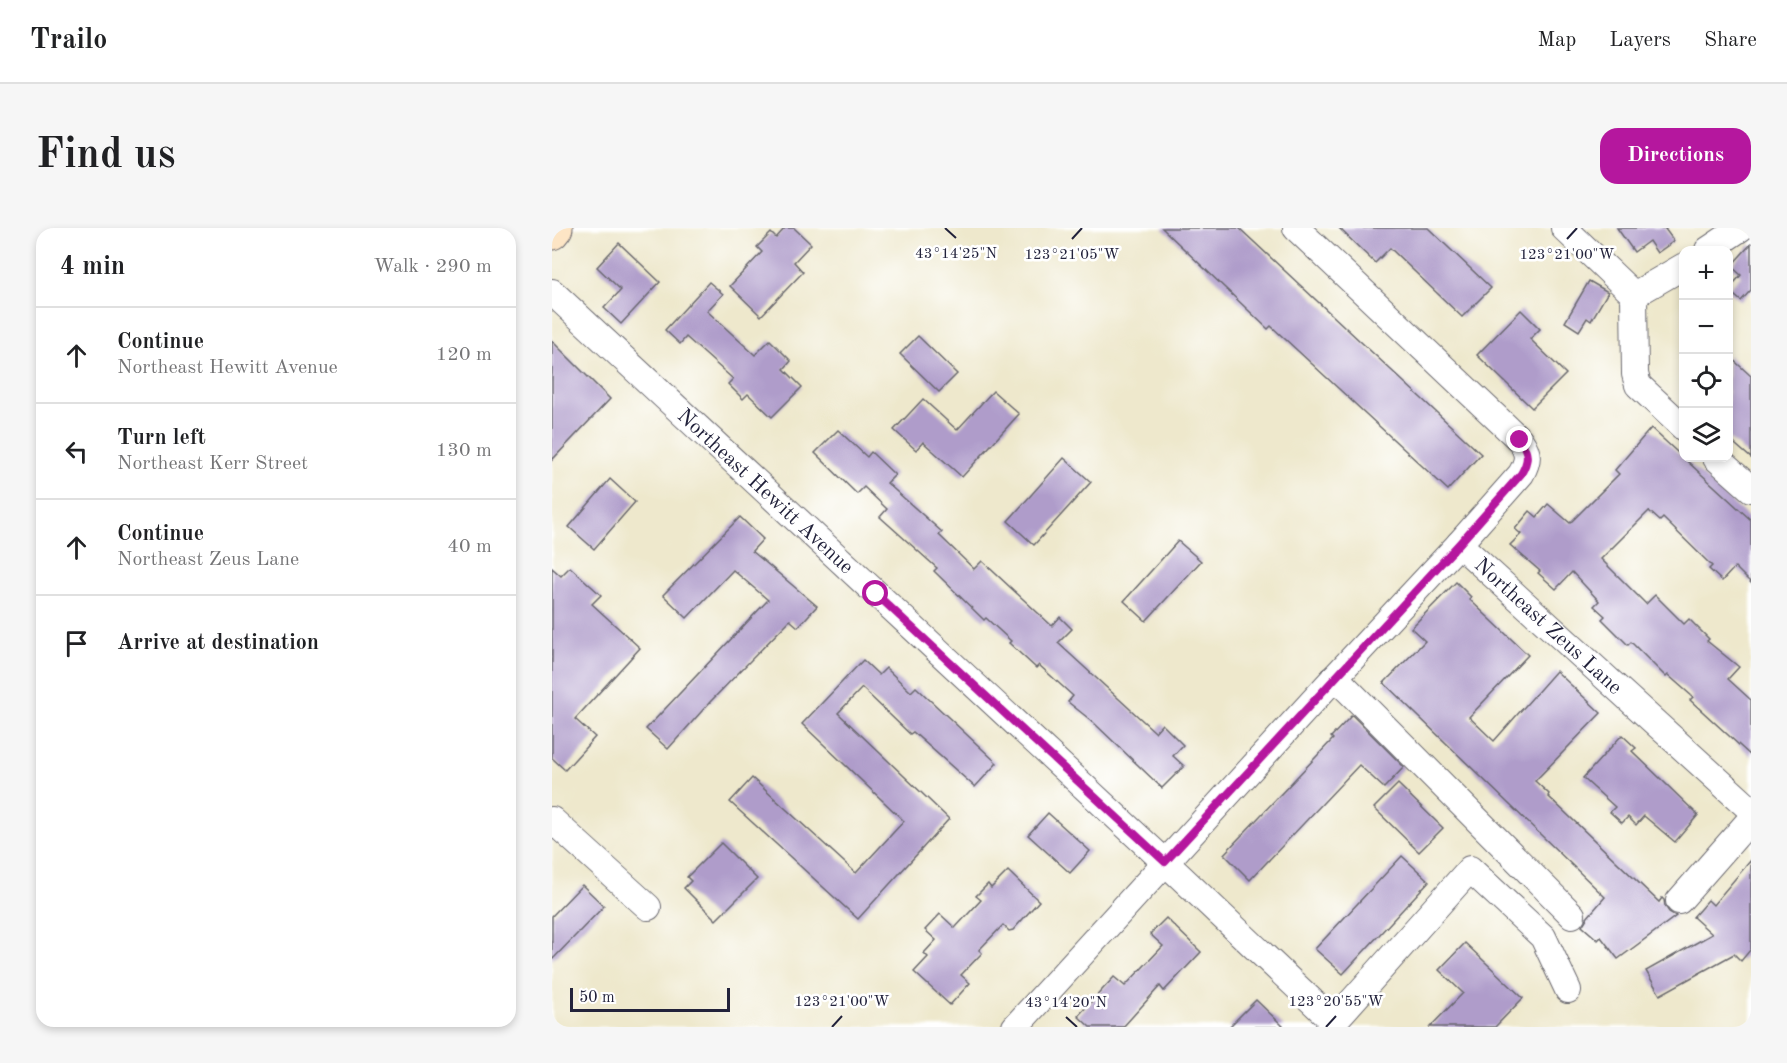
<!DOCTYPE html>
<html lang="en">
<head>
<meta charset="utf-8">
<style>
  body { margin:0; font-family:"Old Standard TT",serif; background:#f6f6f6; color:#202124 }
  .controls { position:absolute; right:18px; top:18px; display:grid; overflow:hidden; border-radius:12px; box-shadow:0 3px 9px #0003 }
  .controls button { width:54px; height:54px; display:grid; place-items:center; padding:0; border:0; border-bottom:2px solid #e0e0e0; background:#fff; color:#202124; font:30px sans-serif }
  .scale { position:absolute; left:18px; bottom:15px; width:160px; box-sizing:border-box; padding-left:6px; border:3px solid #22223b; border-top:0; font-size:16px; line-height:21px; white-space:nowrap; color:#22223b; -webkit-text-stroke:4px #fff; paint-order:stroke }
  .stop { position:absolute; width:18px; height:18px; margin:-14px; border:4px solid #b5179e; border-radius:50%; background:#fff }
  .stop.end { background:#b5179e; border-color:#fff; box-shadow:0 2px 6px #0008 }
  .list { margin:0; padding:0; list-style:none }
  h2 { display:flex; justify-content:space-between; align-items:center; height:78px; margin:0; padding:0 24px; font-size:26px }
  h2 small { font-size:20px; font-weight:400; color:#757577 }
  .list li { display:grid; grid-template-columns:39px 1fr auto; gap:18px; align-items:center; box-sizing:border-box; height:96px; padding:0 24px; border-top:2px solid #e0e0e0 }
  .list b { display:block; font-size:22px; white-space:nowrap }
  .list p { margin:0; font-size:20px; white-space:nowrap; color:#757577 }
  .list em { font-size:20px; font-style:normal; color:#757577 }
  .icon { flex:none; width:33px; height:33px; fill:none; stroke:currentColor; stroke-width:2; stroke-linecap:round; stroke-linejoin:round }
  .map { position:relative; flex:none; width:1199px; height:799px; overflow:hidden; border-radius:18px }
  header { display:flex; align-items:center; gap:36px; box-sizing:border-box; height:84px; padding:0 30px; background:#fff; border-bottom:2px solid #e0e0e0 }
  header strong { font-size:28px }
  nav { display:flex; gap:33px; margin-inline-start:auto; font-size:21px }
  .intro { display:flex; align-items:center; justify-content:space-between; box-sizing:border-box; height:144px; padding:0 36px }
  h1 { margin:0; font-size:42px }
  .button { padding:15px 27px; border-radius:18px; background:#b5179e; color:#fff; font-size:21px; font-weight:700 }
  main { display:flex; gap:36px; padding:0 36px }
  aside { flex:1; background:#fff; border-radius:18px; box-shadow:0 3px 9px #0003 }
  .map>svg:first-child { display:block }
  .building { fill:#af9cca }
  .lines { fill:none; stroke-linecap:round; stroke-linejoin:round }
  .minor-casing { stroke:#69676e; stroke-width:28 }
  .secondary-casing { stroke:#69676e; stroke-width:35 }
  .minor { stroke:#fff; stroke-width:26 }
  .secondary { stroke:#fde5c5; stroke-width:33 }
  .route { stroke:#b5179e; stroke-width:8 }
  .ticks { fill:none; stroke:#22223b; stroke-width:2 }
  .labels { text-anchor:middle; stroke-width:5; stroke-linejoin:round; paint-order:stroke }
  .street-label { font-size:21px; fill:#22223b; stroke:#fff }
  .ticks-label { font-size:15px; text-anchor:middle; fill:#22223b; stroke:#fff; stroke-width:5; stroke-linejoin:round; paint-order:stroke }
</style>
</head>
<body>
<header>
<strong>Trailo</strong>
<nav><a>Map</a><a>Layers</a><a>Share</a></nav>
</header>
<div class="intro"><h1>Find us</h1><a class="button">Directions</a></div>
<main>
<aside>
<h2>4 min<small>Walk · 290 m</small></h2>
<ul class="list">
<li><svg class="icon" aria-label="ahead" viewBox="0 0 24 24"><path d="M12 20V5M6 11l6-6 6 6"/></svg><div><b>Continue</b><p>Northeast Hewitt Avenue</p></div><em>120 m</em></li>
<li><svg class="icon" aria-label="left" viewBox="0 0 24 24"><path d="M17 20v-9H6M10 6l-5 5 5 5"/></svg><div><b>Turn left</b><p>Northeast Kerr Street</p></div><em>130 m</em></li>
<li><svg class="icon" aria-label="ahead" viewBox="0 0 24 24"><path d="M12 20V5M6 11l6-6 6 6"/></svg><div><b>Continue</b><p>Northeast Zeus Lane</p></div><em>40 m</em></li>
<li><svg class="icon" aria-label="arrive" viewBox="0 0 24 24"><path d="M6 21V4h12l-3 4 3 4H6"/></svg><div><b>Arrive at destination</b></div></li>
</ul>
</aside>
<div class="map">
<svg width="1199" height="799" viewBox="0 0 1199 799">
  <rect width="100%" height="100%" fill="#fff"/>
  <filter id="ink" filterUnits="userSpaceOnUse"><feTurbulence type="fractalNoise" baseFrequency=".0167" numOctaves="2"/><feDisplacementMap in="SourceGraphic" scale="12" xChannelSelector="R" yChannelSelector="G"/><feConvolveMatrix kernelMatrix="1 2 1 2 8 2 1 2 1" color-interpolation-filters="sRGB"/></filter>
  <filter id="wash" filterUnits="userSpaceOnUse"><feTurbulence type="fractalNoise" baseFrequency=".008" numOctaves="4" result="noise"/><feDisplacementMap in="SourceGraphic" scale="24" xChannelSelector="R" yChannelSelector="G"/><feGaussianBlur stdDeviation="1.35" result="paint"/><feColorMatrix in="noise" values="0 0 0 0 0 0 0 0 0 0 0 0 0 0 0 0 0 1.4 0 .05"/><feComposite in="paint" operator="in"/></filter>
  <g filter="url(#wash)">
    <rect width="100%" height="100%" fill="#eee8cc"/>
    <g id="blocks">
      <g class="building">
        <path d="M233,0H242L259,16L242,34L251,44L209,88L178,58L210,24L205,19L219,5L224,10Z"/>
        <path d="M610,0H687L929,226L896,262L719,98L716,101Z"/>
        <path d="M787,0H876L939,60L910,89L838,20L823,35Z"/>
        <path d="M1065,0H1115L1113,1L1122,13L1105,25L1097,13L1082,24Z"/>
        <path d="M67,15L108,54L69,96L52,80L69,62L45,39Z"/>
        <path d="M1199,16V62L1189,73L1176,62L1189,47L1179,38Z"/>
        <path d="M1037,53L1056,64L1039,93L1035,90L1027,103L1013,94Z"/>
        <path d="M157,54L171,66L155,83L203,127L218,112L239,133L232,141L250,159L220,189L196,166L191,171L176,156L181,151L134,109L128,116L113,102Z"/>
        <path d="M969,82L988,101L978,111L1014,146L980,180L925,127Z"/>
        <path d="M366,108L405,146L387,164L348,126Z"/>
        <path d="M0,113L58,171L0,232Z"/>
        <path d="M1176,127L1199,148V230L1176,210Z"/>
        <path d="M441,163L467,186L410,249L371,214L364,222L342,202L371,171L405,202Z"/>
        <path d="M1099,200L1199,292V355L1183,339L1170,353L1157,341L1160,338L1111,290L1108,293L1097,283L1049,331L1094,376L1103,367L1132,396L1137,391L1157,411L1155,413L1187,439L1176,451L1199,472V528L1138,472L1141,469L1116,447L1114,449L1079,414L1076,417L1050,391L1053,388L1042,378L1047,373L1020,344L1004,361L986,345L988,343L958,317L969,306L963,301L978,283L985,289L996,276L1018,295L1067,246L1063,242Z"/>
        <path d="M286,202L315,229L319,224L343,247L335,255L390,304L387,307L422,341L430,333L500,398L508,389L520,401L506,415L603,504L610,496L631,517L621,528L632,538L610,560L541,494L516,474L521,468L487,437L484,440L457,415L459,413L434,390L432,392L382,343L385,340L328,289L335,281L312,259L305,266L263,225Z"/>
        <path d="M512,230L539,254L482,317L456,293Z"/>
        <path d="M58,251L83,274L42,321L17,299Z"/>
        <path d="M188,289L211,311L200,323L265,378L246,399L238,392L158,474L116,521L94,501L216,372L181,342L135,390L111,367Z"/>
        <path d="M626,313L649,333L594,393L572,373Z"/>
        <path d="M18,339L49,367L40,376L88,420L23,491L43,509L13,542L0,530V340L9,348Z"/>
        <path d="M904,354L919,369L917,371L976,427L917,489L942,513L1004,443L1049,485L983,553L997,566L996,568L1107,674L1110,670L1112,672L1113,678L1117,684L1124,688L1066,731L1049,709L1046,712L1030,698L1035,690L1053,669L832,455L873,413L859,400Z"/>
        <path d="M311,432L327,447L334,440L359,464L364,459L445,535L423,559L361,504L358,506L310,460L286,485L397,591L306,691L178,574L200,550L304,645L352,593L250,496Z"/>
        <path d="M800,487L852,539L832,560L807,537L698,652L672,626L781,511L779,509Z"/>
        <path d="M1070,507L1084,520L1080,523L1146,587L1123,614L1092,588L1084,597L1076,589L1070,595L1058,584L1063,579L1031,550Z"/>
        <path d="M846,556L891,600L867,624L822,580Z"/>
        <path d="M496,585L538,623L518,645L476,607Z"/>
        <path d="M169,615L205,651L164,692L132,660L139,653L135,649Z"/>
        <path d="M850,628L877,653L791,746L763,721Z"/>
        <path d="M1199,632V721L1189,733L1182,726L1108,767L1094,743L1160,706L1141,689L1156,672L1161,677Z"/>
        <path d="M456,643L487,673L461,702L457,703L451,697L427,722L430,725L409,747L418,755L398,777L362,744L376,729L372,725L384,712L373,702L388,686L403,700L429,672L424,668L436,656L439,660Z"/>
        <path d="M30,657L52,678L0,732V688Z"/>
        <path d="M614,690L649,724L612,763L608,758L571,799H538L526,788L562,749L573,758L611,718L598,706Z"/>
        <path d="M913,715L971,770L943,799H878L911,765L887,742Z"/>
        <path d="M704,772L732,799H677Z"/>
      </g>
    </g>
  </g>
  <g filter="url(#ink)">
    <use href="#blocks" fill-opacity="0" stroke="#69676e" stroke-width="1.5"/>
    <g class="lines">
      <g class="minor-casing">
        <g id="minor">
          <path id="s1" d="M744,0L968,212C977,225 977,232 969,246L907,316L1199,582"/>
          <path d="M1012,0L1082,67"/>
          <path d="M1156,22L1189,0"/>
          <path id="s2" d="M0,64L613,634L782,794"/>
          <path d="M1082,67L1083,146L1086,157L1132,200"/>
          <path d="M1082,67L1132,38"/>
          <path d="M1164,230L1199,261"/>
          <path d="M783,449L1020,687"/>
          <path d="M0,592L96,679"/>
          <path d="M1127,673L1199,591"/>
          <path d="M463,799L783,449L907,316"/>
          <path d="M777,799L918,641L991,709L1016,762"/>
        </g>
      </g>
      <g class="secondary-casing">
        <path id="secondary" d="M0,5L4,0"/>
      </g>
      <use href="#minor" class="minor"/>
      <use href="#secondary" class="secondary"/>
    </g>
  </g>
  <g class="lines" filter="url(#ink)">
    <path class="route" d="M324,366L613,634L907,316L969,246C977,232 977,225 968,212"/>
  </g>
  <path class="ticks" d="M393,0L404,10M520,11L530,0M1015,11L1025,0M514,789L525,799M280,799L290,788M774,799L784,788"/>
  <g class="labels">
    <g class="street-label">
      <text dy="7" stroke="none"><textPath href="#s2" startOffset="292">Northeast Hewitt Avenue</textPath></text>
      <text dy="7" stroke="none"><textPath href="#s1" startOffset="560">Northeast Zeus Lane</textPath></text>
    </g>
  </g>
  <g class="ticks-label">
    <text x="404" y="30">43°14'25"N</text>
    <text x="520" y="31">123°21'05"W</text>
    <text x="1015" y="31">123°21'00"W</text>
    <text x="290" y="778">123°21'00"W</text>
    <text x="784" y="778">123°20'55"W</text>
    <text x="514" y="779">43°14'20"N</text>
  </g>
</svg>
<div class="controls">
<button>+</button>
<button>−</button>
<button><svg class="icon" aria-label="locate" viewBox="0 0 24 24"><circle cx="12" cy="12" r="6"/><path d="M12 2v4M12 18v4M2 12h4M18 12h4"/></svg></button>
<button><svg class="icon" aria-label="layers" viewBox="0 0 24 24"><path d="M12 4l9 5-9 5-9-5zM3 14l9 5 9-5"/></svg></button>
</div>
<div class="scale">50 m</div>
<div class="stop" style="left:324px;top:366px"></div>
<div class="stop end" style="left:968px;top:212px"></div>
</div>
</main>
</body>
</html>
